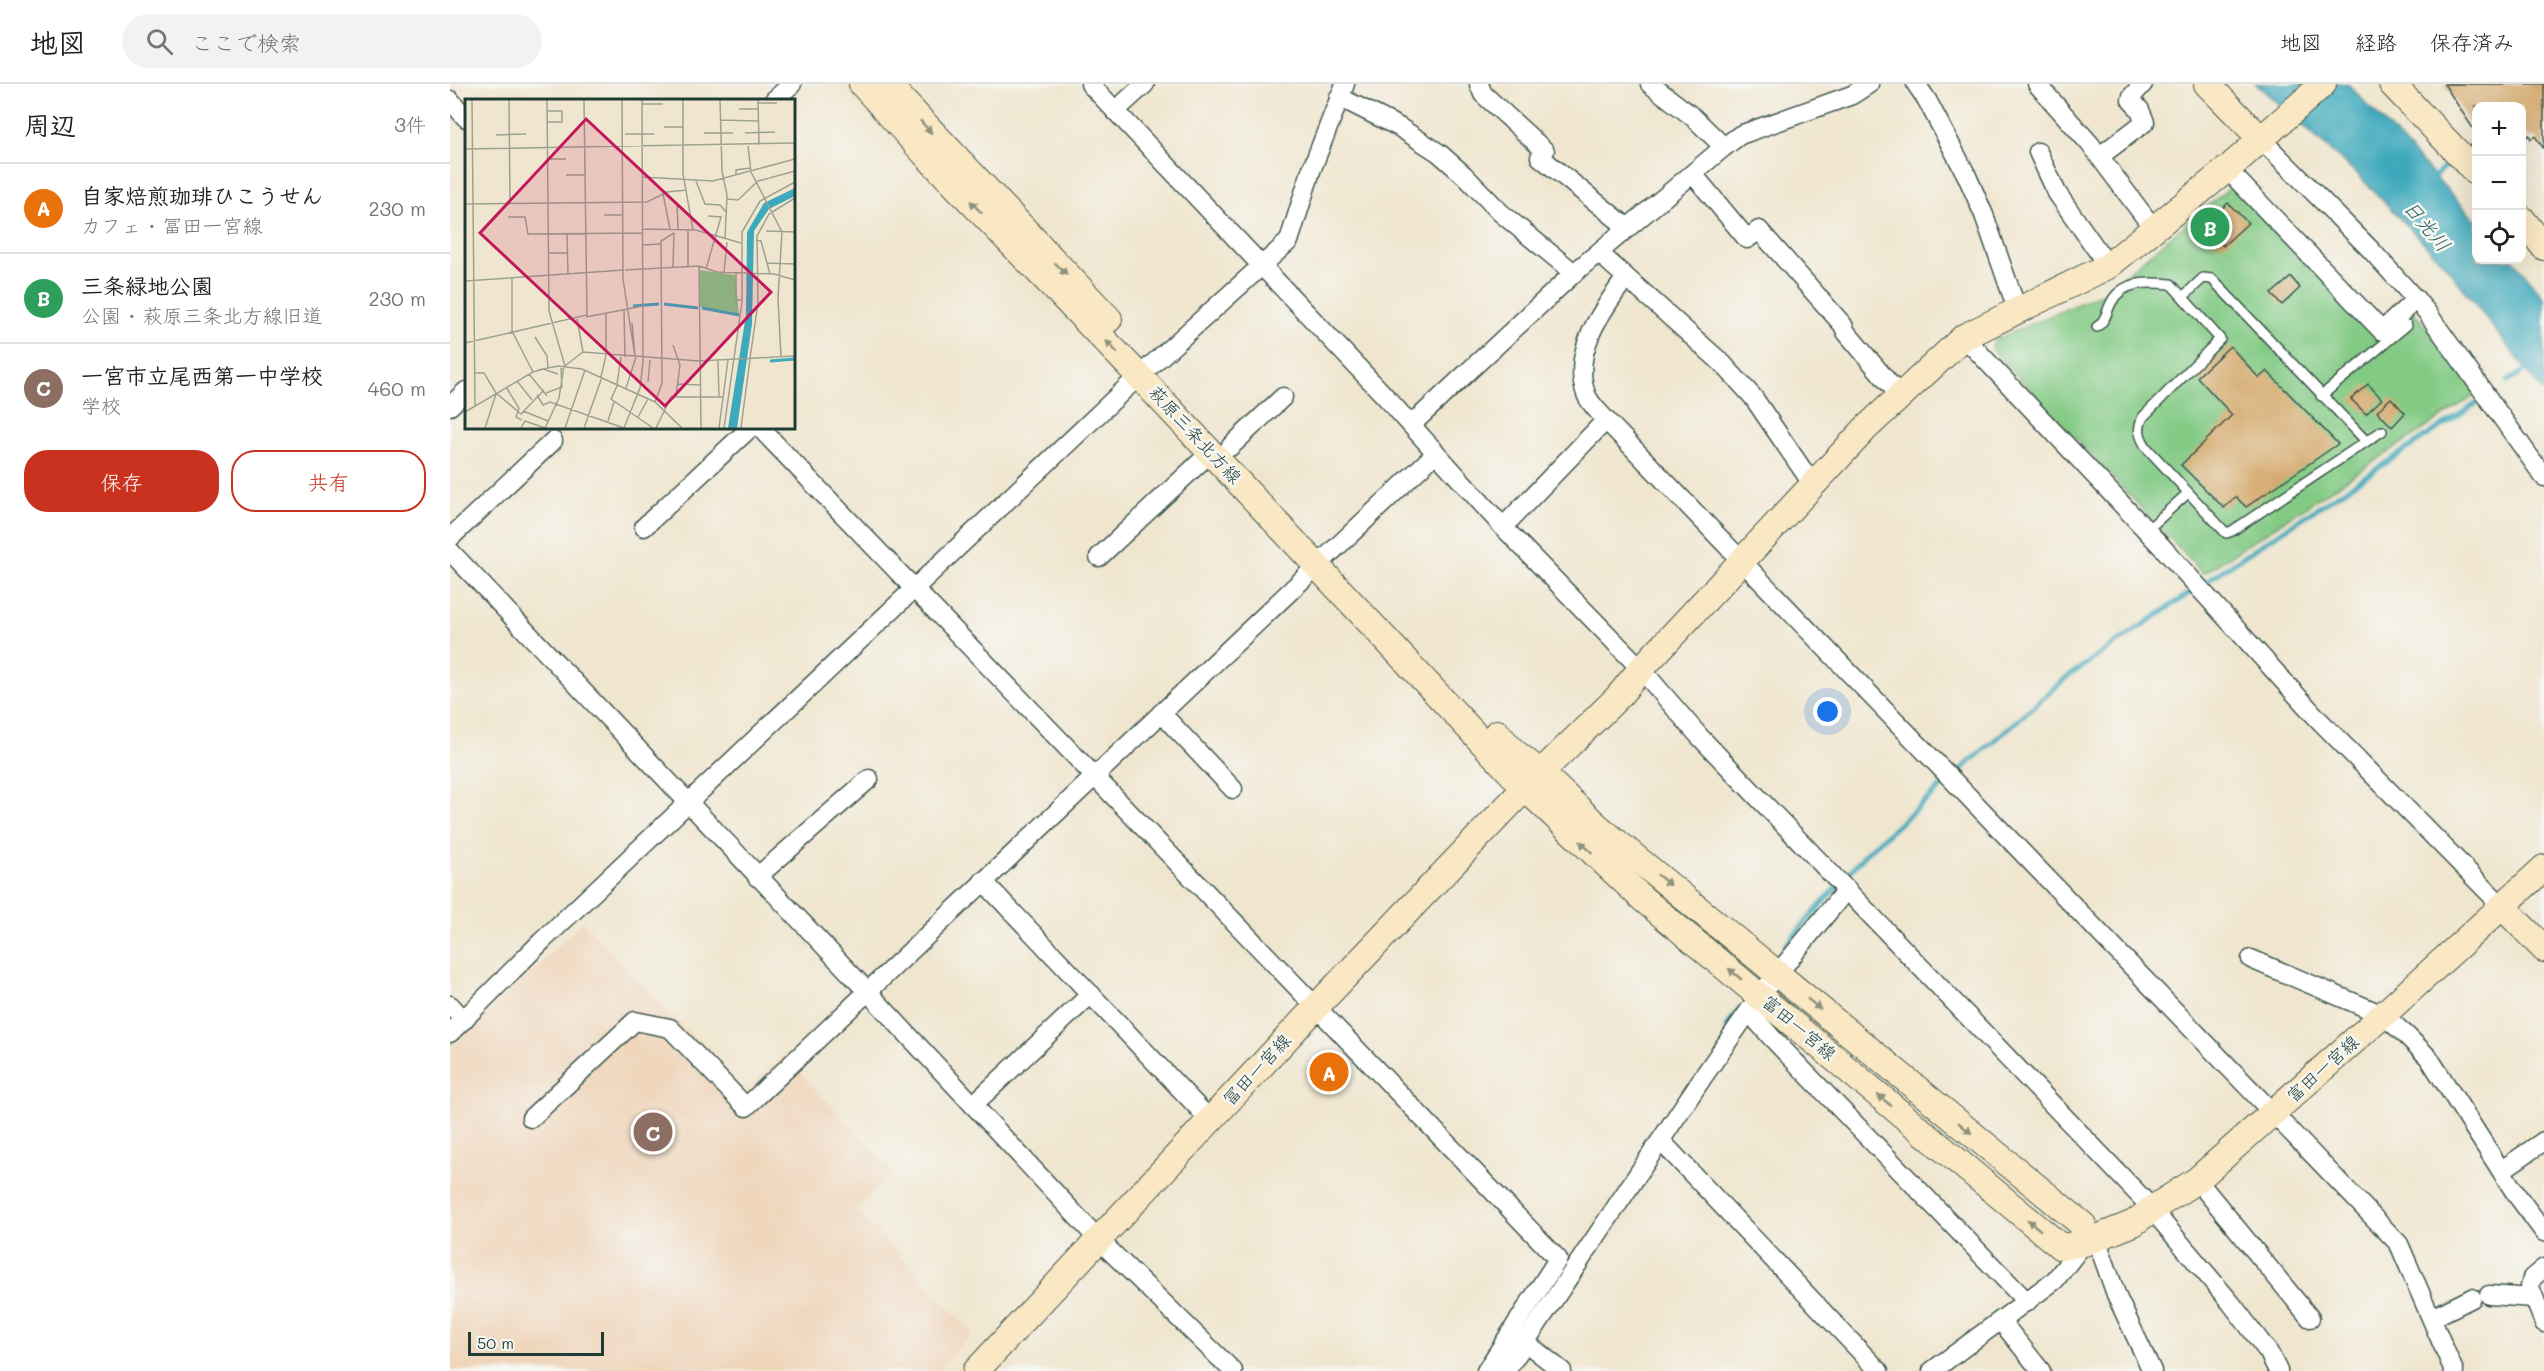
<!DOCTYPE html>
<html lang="ja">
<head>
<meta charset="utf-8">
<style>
  body { margin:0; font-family:Mali,"Klee One",sans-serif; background:#f2f2f2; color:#202124 }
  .controls { position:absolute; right:18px; top:18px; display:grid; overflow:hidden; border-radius:12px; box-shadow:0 6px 24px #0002 }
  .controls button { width:54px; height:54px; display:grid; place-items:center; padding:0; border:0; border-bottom:2px solid #e0e0e0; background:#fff; color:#202124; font:30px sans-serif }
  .scale { position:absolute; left:18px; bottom:15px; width:136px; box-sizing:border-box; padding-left:6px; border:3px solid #1f3d34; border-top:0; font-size:16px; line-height:21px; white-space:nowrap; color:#1f3d34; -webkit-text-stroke:4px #f6f6f2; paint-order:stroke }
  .you { position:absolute; left:1378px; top:628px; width:21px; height:21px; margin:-15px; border:4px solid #fff; border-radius:50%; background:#1a73e8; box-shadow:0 0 0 9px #1a73e833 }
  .badge { display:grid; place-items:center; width:39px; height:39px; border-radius:50%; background:#c8321e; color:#fff; font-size:20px; font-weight:700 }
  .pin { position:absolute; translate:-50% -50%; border:3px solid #fff; box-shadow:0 2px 6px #0006 }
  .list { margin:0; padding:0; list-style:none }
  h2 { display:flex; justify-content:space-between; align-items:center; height:78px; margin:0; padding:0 24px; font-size:26px }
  h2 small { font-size:20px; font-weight:400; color:#757577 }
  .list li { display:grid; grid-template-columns:39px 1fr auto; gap:18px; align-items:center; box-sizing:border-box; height:90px; padding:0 24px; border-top:2px solid #e0e0e0 }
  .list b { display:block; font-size:22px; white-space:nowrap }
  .list p { margin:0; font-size:20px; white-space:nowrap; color:#757577 }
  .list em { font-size:20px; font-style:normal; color:#757577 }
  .actions { display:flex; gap:12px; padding:18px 24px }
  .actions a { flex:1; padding:14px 0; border:2px solid #c8321e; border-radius:24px; text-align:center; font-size:21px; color:#c8321e }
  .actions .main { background:#c8321e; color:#fff }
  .icon { flex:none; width:33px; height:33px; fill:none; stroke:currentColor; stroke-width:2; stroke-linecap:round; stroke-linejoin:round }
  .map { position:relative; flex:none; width:2094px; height:1287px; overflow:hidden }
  header { display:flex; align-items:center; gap:36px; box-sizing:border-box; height:84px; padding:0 30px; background:#fff; border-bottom:2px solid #e0e0e0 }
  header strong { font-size:28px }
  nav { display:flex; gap:33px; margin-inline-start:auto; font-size:21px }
  .search { width:420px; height:54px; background:#f2f2f2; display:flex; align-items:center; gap:15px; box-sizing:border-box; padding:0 21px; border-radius:33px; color:#757577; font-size:22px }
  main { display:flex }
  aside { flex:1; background:#fff }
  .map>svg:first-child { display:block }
  .built { fill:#efd6bb }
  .green { fill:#83ca85; stroke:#51845c; stroke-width:1.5 }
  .water { fill:#3ca9bc; stroke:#2e7378; stroke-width:1.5 }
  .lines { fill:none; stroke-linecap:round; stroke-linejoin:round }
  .stream { stroke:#3ca9bc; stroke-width:5 }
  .building { fill:#d5aa6e }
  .lane-casing { stroke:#3e564b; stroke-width:12 }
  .street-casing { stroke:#3e564b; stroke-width:21 }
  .secondary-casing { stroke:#3e564b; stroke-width:28 }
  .lane { stroke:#fff; stroke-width:9 }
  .street { stroke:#fff; stroke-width:18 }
  .secondary { stroke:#fae7c3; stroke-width:26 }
  .oneway { fill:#8c927c }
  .labels { text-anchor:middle; stroke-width:5; stroke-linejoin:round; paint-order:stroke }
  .street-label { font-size:18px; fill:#1f3d34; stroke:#f6f6f2 }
  .water-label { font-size:20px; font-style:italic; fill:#285d5d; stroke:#f6f6f2 }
  .inset-river { fill:none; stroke:#3ca9bc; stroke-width:3 }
  .inset-road { fill:none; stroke:#9ca291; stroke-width:1.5 }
  .view { fill:#c2185b; fill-opacity:0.15; stroke:#c2185b; stroke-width:3 }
  .inset-edge { fill:none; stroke:#1f3d34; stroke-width:3 }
</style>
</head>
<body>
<header>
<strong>地図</strong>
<div class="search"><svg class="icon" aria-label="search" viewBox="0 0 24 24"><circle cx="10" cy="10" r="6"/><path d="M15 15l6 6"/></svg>ここで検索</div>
<nav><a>地図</a><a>経路</a><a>保存済み</a></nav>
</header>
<main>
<aside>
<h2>周辺<small>3件</small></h2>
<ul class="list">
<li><span class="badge" style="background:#e8710a">A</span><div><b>自家焙煎珈琲ひこうせん</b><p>カフェ · 冨田一宮線</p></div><em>230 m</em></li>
<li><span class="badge" style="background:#2e9e5b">B</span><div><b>三条緑地公園</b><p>公園 · 萩原三条北方線旧道</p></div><em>230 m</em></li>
<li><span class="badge" style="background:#8d6e63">C</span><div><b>一宮市立尾西第一中学校</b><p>学校</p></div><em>460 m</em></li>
</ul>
<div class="actions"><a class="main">保存</a><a>共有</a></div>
</aside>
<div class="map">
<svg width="2094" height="1287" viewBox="0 0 2094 1287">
  <rect width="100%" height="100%" fill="#f6f6f2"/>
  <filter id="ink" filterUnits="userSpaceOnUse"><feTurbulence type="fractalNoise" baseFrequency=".0167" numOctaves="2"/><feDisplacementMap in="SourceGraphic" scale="12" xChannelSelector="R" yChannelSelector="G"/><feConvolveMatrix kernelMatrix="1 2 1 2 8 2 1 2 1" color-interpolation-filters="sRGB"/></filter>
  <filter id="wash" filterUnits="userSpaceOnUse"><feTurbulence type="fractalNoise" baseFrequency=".008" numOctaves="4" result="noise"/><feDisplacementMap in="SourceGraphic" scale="24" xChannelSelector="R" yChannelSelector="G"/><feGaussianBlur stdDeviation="1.35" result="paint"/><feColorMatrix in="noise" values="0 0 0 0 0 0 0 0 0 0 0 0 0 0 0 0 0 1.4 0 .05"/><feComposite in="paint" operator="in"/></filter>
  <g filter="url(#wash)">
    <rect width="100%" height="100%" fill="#f0e6cf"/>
    <path class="built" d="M133,838L296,1008L334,971L443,1087L406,1125L523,1250L487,1287H0V965Z"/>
    <path class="green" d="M1783,101L1929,252L1961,224L2027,310L1753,490L1542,265L1544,256L1653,209Z"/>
    <path class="water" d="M1806,0H1898L2026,136V176H2064L2094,214V309L1995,181L1908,91Z"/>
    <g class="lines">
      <g class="stream">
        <path d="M2020,61L2026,57"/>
        <path d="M1979,98L1998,80"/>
        <path d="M2058,297L2082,282"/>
        <path d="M1335,862L1418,767L1617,593L1782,480L2027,319"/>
        <path d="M1277,943L1289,925"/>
      </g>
    </g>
    <g id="blocks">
      <g class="building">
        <path d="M1994,0H2094V65L2085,52L2081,55L2079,51L2072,57V22H2026V49Z"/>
        <path d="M1778,119L1798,139L1773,162L1769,157L1765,161L1754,149L1758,145L1754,141Z"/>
        <path d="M1841,193L1850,204L1832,221L1821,210Z"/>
        <path d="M1780,262L1809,294L1817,287L1888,360L1796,423L1786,413L1774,424L1731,381L1782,331L1747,293Z"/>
        <path d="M1918,300L1932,315L1916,330L1901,315Z"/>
        <path d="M1941,314L1955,329L1942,343L1927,327Z"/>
      </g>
    </g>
  </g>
  <g filter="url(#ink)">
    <use href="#blocks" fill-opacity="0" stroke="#3e564b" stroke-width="1.5"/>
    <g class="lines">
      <g class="lane-casing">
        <g id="lane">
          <path d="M1733,213L1753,194L1762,195L1916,357"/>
          <path d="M1647,243C1656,236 1656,229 1661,219C1672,196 1700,198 1721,200L1770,255L1693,333C1687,345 1689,351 1696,363L1776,449L1782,447L1932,347"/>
          <path d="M1871,312L1957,241"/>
          <path d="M1697,446L1738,409"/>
        </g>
      </g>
      <g class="street-casing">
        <g id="street">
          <path d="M640,0L933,310L1053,443L1191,585L1249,652L1693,1115L1781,1219L1819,1269L1828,1287"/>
          <path d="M1029,0L1033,10L1095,67L1090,73L1178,144"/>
          <path d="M1200,0L1243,33L1274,63"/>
          <path d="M1466,0L1477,16L1517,92L1534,131L1568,228"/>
          <path d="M1587,0L1640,60L1703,144"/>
          <path d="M889,13L949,43L989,69L1014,91L1051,129L1124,189"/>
          <path d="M0,16L16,34"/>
          <path d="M324,16L342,0"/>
          <path d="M665,27L695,0"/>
          <path d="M1812,56L1920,165L1976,227L2094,393"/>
          <path d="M1588,68L1607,109L1658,182"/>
          <path d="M1650,72L1695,38L1690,26L1681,16L1682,12L1693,0"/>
          <path d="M1777,85L1932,247L1966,215"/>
          <path d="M1243,90L1297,155L1309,146L1393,241L1396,248L1449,311"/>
          <path d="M1149,169L1273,280L1303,313L1363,401"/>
          <path d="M1175,195C1152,226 1121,268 1136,310C1139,319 1149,328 1156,336L1949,1160L2004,1287"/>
          <path d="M1514,253L1713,464L1868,635L2053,823"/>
          <path d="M0,322L16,307"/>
          <path d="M961,341L1124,189L1274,63L1290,51L1402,11L1419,0"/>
          <path d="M310,344L1108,1175L1036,1287"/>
          <path d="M780,363L833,313"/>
          <path d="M194,443L300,344"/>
          <path d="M1053,443L1156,336"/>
          <path d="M0,454L103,357"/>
          <path d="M0,467L417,907L648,1155L783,1287"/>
          <path d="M649,473L761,368"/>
          <path d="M711,629L783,705"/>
          <path d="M307,793L419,695"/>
          <path d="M533,797L760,1036"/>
          <path d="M1801,875L1933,931L1957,952L1979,974L2066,1110L2094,1148"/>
          <path d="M0,921L14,936"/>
          <path d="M1299,928L1322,954L1577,1218"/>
          <path d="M0,949L92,857L676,304L839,157L861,87L895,0"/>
          <path d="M523,1021L641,910"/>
          <path d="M81,1034L185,937L220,944L296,1023L986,369"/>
          <path d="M1211,1057L1429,1287"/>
          <path d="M2052,1086L2094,1057"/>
          <path d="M1747,1096L1860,1234"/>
          <path d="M1646,1154L1667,1213L1702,1287"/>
          <path d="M2094,1184L2082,1194L2080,1203L2094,1239"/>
          <path d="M2039,1211L2084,1214"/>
          <path d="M1982,1234L2022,1214"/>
          <path d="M1551,1237L1591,1287"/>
          <path d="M1075,1258L1112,1287"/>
          <path d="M1056,1287L1253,993L1310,911L1397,805"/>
          <path d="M1482,1287L1605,1196L1634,1159"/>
        </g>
      </g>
      <g class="secondary-casing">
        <g id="secondary">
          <path d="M412,0L475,70L689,292L1075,704L1193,815L1611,1163L1634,1159L1684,1139L1702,1125L1747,1096L1933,931L2094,784"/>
          <path d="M437,0L659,235"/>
          <path d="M1757,0L1812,56"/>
          <path d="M1942,0L2026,88"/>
          <path d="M2072,135L2094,163"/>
          <path d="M1047,649L1063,667L1091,689L1146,741L1633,1141L1634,1159"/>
          <path d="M2053,823L2094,865"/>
          <path d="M526,1287L866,923L1075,704L1168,613L1191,585L1416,344L1514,253L1658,182L1781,82L1873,0"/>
        </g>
      </g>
      <use href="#lane" class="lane"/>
      <use href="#street" class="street"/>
      <use href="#secondary" class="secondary"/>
    </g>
    <defs><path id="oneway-solid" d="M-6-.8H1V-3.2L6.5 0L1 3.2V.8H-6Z" transform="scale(1.5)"/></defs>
    <g class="oneway">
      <use href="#oneway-solid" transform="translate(476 43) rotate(48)"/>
      <use href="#oneway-solid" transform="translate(526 123) rotate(-134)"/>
      <use href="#oneway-solid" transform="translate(611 185) rotate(46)"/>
      <use href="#oneway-solid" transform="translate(662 263) rotate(-134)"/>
      <use href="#oneway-solid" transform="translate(1136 763) rotate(-138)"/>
      <use href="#oneway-solid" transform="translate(1214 796) rotate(39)"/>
      <use href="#oneway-solid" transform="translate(1285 890) rotate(-140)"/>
      <use href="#oneway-solid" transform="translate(1364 920) rotate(39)"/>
      <use href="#oneway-solid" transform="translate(1434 1016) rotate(-140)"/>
      <use href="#oneway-solid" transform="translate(1515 1044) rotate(40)"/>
      <use href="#oneway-solid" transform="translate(1584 1141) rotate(-141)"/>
    </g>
  </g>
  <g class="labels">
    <g class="street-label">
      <text transform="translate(745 351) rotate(47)" y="6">萩原三条北方線</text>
      <text transform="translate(1349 944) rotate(40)" y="6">富田一宮線</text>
      <text transform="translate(1873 985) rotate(-42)" y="6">富田一宮線</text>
      <text transform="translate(807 986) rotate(-47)" y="6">冨田一宮線</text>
    </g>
    <g class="water-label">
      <text transform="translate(1977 142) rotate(50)" y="7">日光川</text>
    </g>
  </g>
  <g transform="translate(15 15)">
    <rect width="330" height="330" fill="#f0e6cf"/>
    <path d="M235,171L270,176L274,215L235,208Z" fill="#83ca85"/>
    <path d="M330,89V97L304,110L289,132L287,225L272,329H263L281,216L282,133L299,104Z" fill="#3ca9bc"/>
    <path class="inset-river" d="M199,205L233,209M168,207L194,205M237,209L274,216M305,262L330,260"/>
    <path class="inset-road" d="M7,1L10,307M44,1L45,104M82,1L84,212L100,267M157,1L158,180L170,257M218,1V75L228,131M255,1L257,72L262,96L260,140M293,1L294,46M293,4H312M177,5H198M274,10H293M82,12H97V23H82M255,21L293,22M199,28H218M239,34H268M280,34L310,33M160,35H189M31,36L61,35M283,47L286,73L317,133L313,199L316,258M0,50L330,44M82,60H101M101,76H120M271,76V71L285,69M177,78L248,82L330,60M231,82L240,105L255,106L262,114M198,95L205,130M262,100L273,101L293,82L330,72M0,105L182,103L202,93L222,91M212,105L213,130M139,116H158M43,118H60L63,135L178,134M178,130L231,131L276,144M223,131V167M301,132L330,133M102,135L103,175M291,141L296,142L302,164M177,146L195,145M83,154H102M234,167L236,329M208,168L209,134M241,170L256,118L243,117M160,171L234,167L252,173L309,175L330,181M259,173L262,143M271,174V201H276M305,175L302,164L330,165M47,179V232L68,273M0,182L159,171M159,210L160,258M121,218L178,207M112,220L118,253M167,224L170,257M70,238L82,257L83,269M0,244L122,216L119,1M208,246L215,266L211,297M170,257L234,262L330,257M285,259L293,204L292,137L304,115L330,99M253,262L254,298M73,271L93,267L117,270L190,303L217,329M10,274H19L31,294L56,315L79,291M64,275L82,297M136,278L141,256V214M52,282L67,301M183,283L185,261M152,285L156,258M153,285L146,300L188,329M213,285L235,286M41,288L54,309L51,318L57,321M161,289L171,258M81,294L97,288L96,270L118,253L170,257M72,296L78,306L85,303L159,329M190,303L197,284L196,142L209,134M58,312L83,322M0,313L68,273L78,270L93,275M173,318L183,300M143,322L149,303M20,329L31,295M56,329L60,322L80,329M80,329L94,299L99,267M100,329L120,271M119,329L137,278M159,329L175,289L178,263L177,1M191,329L206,298H258M254,329L263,261M259,329L277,203V133L295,102L330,83M276,329L285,260"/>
    <path class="view" d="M121,20L306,193L200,307L15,134Z"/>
    <rect width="330" height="330" class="inset-edge"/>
  </g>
</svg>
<div class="controls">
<button>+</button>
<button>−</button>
<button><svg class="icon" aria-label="locate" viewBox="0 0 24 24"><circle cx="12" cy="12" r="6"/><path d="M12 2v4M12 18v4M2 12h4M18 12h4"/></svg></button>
</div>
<div class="scale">50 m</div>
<div class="you"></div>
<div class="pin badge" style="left:879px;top:988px;background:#e8710a">A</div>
<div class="pin badge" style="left:1760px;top:143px;background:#2e9e5b">B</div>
<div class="pin badge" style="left:203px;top:1048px;background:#8d6e63">C</div>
</div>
</main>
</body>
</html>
